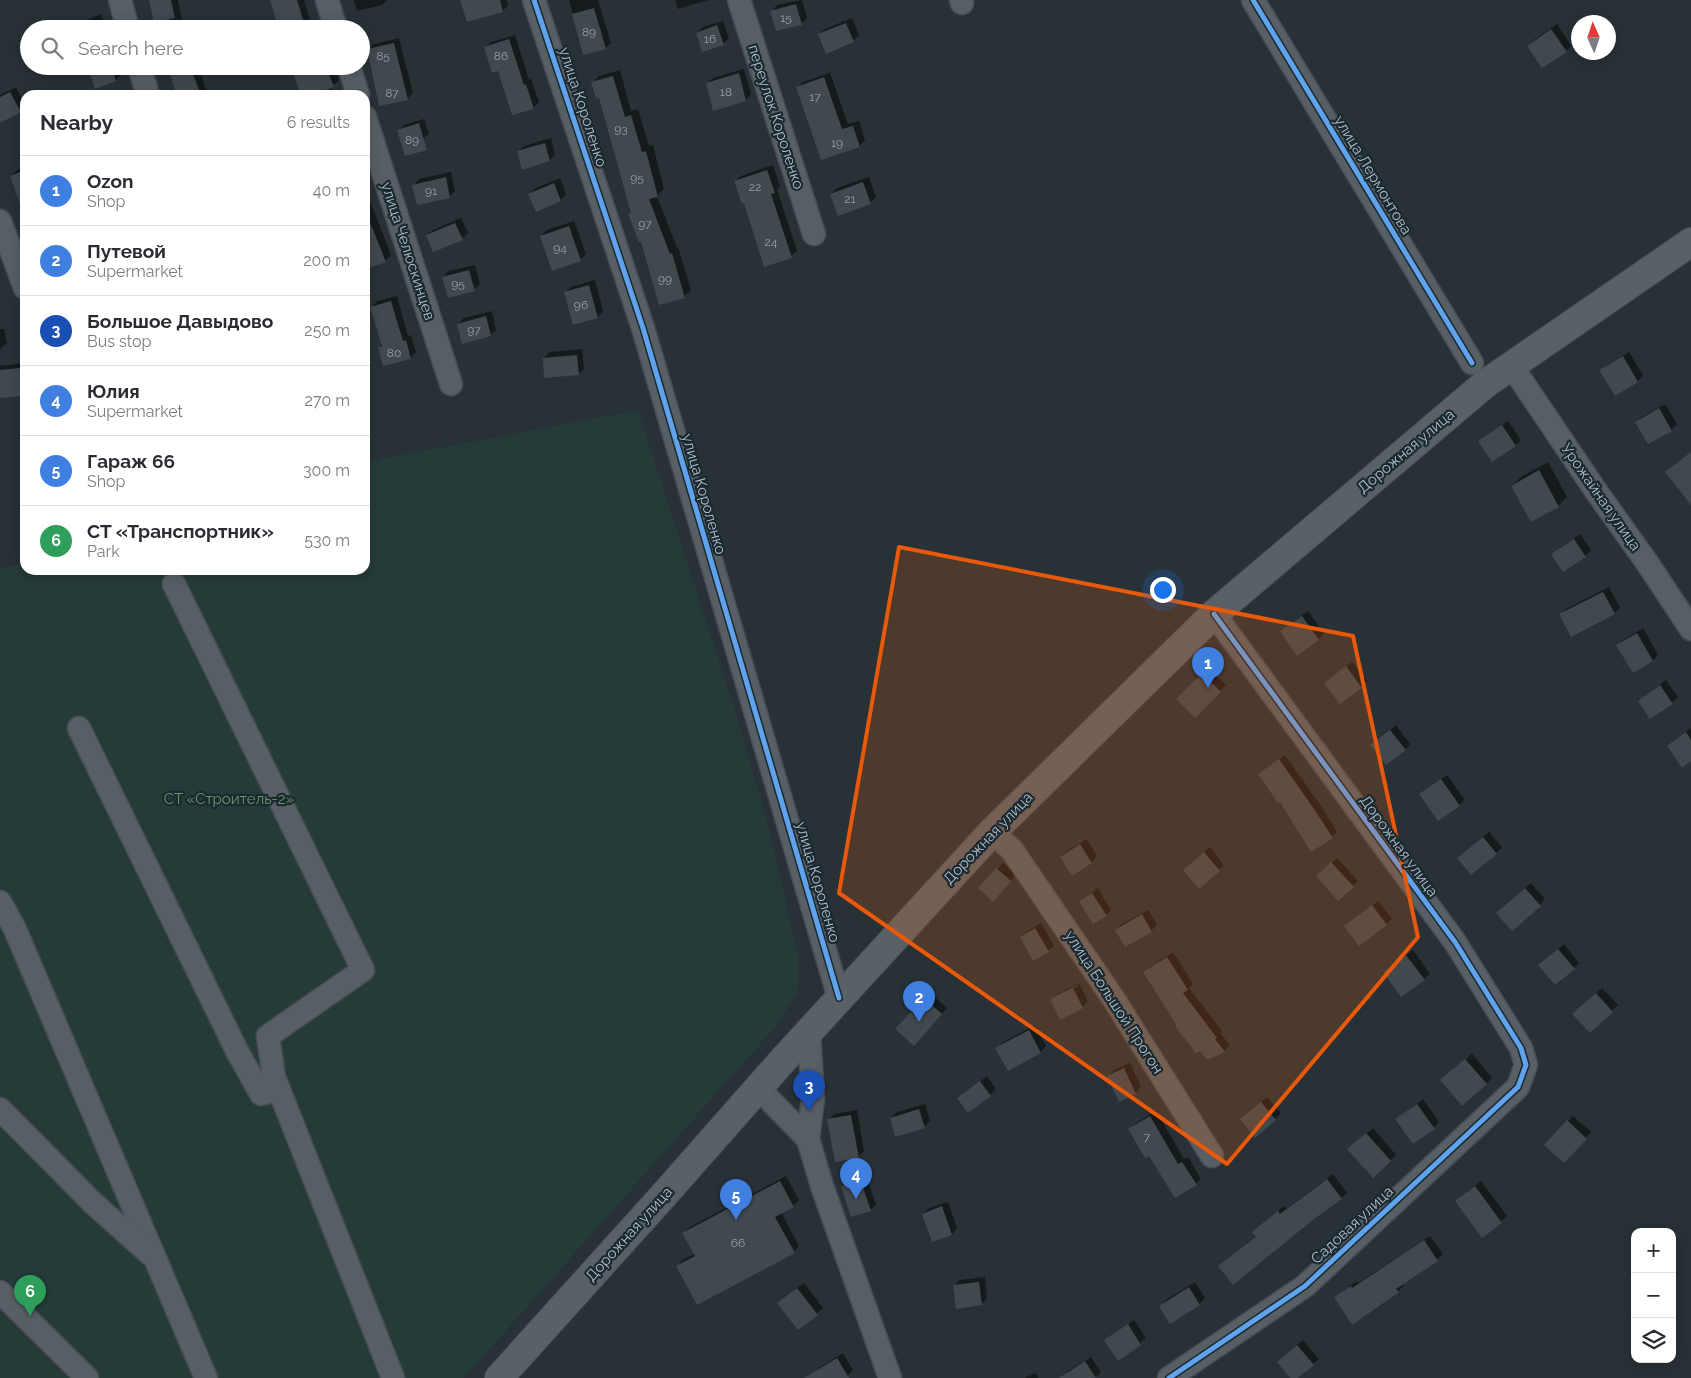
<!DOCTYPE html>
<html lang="en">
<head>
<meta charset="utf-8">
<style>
  body { margin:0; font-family:Raleway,sans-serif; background:#f7f7f7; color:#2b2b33 }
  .controls { position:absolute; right:15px; bottom:15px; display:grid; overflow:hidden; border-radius:10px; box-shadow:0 2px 12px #0003 }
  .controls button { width:45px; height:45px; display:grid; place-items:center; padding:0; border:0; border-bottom:1px solid #e1e1e2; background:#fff; color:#2b2b33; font:25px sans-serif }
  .compass { position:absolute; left:1571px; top:15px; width:45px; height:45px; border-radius:50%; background:#fff; box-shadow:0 2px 12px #0003; rotate:357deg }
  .you { position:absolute; left:1162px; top:589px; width:18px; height:18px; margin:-12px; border:4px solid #fff; border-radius:50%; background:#1a73e8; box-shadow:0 0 0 8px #1a73e833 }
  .badge { display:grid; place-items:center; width:32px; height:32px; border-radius:50%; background:#b45309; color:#fff; font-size:16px; font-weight:700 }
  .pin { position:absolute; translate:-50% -41px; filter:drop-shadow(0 1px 2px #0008) }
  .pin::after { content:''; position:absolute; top:26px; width:18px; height:15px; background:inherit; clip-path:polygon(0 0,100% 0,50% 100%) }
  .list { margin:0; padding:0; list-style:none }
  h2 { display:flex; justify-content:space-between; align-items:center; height:65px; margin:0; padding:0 20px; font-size:21px }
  h2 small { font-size:16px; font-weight:400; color:#7c7c81 }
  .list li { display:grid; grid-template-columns:32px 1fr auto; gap:15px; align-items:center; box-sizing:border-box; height:70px; padding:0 20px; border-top:1px solid #e1e1e2 }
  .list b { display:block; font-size:19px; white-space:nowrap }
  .list p { margin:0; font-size:16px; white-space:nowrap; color:#7c7c81 }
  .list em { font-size:16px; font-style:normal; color:#7c7c81 }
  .icon { flex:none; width:28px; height:28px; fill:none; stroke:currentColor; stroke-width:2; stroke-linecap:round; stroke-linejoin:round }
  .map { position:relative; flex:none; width:1691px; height:1378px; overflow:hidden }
  .search { position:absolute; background:#fff; box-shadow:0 2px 12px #0003; left:20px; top:20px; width:350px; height:55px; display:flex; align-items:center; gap:12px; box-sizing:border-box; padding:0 18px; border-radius:28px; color:#7c7c81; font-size:19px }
  .panel { position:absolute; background:#fff; box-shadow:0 2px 12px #0003; left:20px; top:90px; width:350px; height:485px; border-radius:15px }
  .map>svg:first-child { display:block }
  .green { fill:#253b39 }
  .shadow { fill:#0007; fill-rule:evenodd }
  .building { fill:#41494e }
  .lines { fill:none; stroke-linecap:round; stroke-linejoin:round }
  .minor-casing { stroke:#464d51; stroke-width:25 }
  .major-casing { stroke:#454e53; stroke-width:30 }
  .minor { stroke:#585f64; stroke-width:22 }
  .major { stroke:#5a6166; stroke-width:28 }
  .cycleway-casing { stroke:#1b2930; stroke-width:8 }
  .cycleway { stroke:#60a3ed; stroke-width:5 }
  .marked { fill:#e8590c; fill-opacity:0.2; stroke:#e8590c; stroke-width:4; stroke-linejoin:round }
  .labels { text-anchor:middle; stroke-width:4.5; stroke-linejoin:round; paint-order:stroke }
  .number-label { font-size:12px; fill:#95a2aa }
  .street-label { font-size:15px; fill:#b1bfc8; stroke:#1b2930 }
  .park-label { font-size:15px; fill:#679967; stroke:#1b2930 }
</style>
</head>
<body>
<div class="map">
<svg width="1691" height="1378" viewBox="0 0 1691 1378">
  <rect width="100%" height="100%" fill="#283136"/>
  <path class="green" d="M638,410L738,720L768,825L799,959L797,993L777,1025L464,1378H0V569L25,562V570H365V462Z"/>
  <g class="shadow">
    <path d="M150,0H178L184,29H156Z"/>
    <path d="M272,0H304L312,27L311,29H280Z"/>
    <path d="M354,0H387L382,5L357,11Z"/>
    <path d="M462,0H507L508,5L503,11Z"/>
    <path d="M569,0H598L611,43L605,48L584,54Z"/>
    <path d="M675,0H708L678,9Z"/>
    <path d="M802,0L807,18L801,24L772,11L777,5Z"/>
    <path d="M101,14L107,29H72L77,24Z"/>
    <path d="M852,18L859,35L853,41L819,35L825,29Z"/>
    <path d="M723,21L729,38L723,44L697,33L703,27Z"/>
    <path d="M1557,24L1571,46L1566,51L1528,46L1534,40Z"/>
    <path d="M515,35L529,80L531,79L539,102L533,108L499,70L485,48L491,42Z"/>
    <path d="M399,38L413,93L408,98L380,105L369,49L374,44Z"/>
    <path d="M88,66H118L121,75L116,80L96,88Z"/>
    <path d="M162,66H198L208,95H179L169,68L163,70Z"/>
    <path d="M310,66H333L339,80L331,87L333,95H302L295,76L301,70Z"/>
    <path d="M744,69L751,94L746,100L714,109L707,83L713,78Z"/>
    <path d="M620,70L631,111L638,109L649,146L653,145L664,189L657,196L677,248L678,247L691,290L684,296L632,212L600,97L592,83L599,76Z"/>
    <path d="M830,73L848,124L859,121L865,140L860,146L822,158L797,88L803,82Z"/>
    <path d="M16,87L25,106L20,111L0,122V95Z"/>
    <path d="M424,119L429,134L423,139L399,130L404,125Z"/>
    <path d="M551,138L555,155L550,160L518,152L524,146Z"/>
    <path d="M773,165L780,186L777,189L797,251L791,256L744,202L736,181L741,176Z"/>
    <path d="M25,167V193L11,176L17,170Z"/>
    <path d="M451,172L455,191L450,196L418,204L414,185L419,179Z"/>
    <path d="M869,177L876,197L870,203L831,194L837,188Z"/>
    <path d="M560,178L566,194L561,200L537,210L530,194L536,188Z"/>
    <path d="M365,188L391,255L385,261L365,268Z"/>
    <path d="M461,218L468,233L462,239L427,235L433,230Z"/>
    <path d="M574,221L586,254L580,260L541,236L547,230Z"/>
    <path d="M475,265L480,284L474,290L443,277L449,271Z"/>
    <path d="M595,280L603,311L598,317L565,293L571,287Z"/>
    <path d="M397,296L408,336L411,335L416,352L410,358L379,347L382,344L372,307L377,301Z"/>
    <path d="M492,311L496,330L491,335L458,324L464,318Z"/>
    <path d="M0,329H4L7,343L0,349Z"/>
    <path d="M582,349L584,369L578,374L544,358L550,352Z"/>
    <path d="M1629,352L1643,375L1638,381L1616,394L1601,370L1607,365Z"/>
    <path d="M25,363V392L22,395L0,397V366Z"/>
    <path d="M1665,404L1677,424L1671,430L1636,422L1642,417Z"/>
    <path d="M1508,421L1521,440L1515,446L1480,441Z"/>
    <path d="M1548,462L1567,497L1558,506L1512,486L1521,477Z"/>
    <path d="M1580,534L1591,550L1585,556L1553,554Z"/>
    <path d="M1609,587L1620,608L1614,613L1561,615L1566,609Z"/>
    <path d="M1308,611L1324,634L1318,639L1281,631Z"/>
    <path d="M1643,628L1658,655L1653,660L1633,672L1618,645L1623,640Z"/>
    <path d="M1352,662L1367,681L1361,687L1326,683Z"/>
    <path d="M1208,668L1226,685L1195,716L1177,699Z"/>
    <path d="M1666,680L1678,697L1672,703L1639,701Z"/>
    <path d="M1396,725L1410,744L1405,750L1378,740Z"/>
    <path d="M1691,728V760L1668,746Z"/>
    <path d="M1285,755L1319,803L1337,832L1332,837L1260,774Z"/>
    <path d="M1447,775L1465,800L1459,805L1421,794Z"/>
    <path d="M1489,832L1502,847L1496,853L1465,852Z"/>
    <path d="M1087,839L1097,856L1092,862L1072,874L1061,857L1067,851Z"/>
    <path d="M1210,847L1224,865L1219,870L1190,864Z"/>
    <path d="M1337,858L1358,881L1353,886L1323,871Z"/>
    <path d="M1003,863L1016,875L998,894L980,888Z"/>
    <path d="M1531,883L1545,899L1540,905L1503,907Z"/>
    <path d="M1098,888L1111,910L1106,915L1080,901Z"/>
    <path d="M1378,901L1392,919L1386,924L1346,926Z"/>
    <path d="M1148,910L1157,925L1151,931L1116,930L1122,924Z"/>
    <path d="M1041,923L1054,946L1048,951L1022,937L1027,931Z"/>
    <path d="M1564,944L1579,963L1574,968L1546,960Z"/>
    <path d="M1413,950L1430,974L1424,979L1385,972Z"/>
    <path d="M1173,952L1193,984L1189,988L1222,1031L1220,1033L1230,1045L1224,1051L1207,1059L1178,1024L1144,972L1150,967Z"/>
    <path d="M1079,983L1088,1002L1082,1007L1051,1000L1057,994ZM1078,984L1079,986L1056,998V995Z"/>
    <path d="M1602,988L1618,1005L1590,1031L1580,1008Z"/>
    <path d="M930,993L947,1008L919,1038L925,999Z"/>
    <path d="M1035,1025L1046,1046L1041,1052L1008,1070L997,1049L1002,1043Z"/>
    <path d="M1472,1054L1492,1078L1486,1084L1447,1075Z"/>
    <path d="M1130,1063L1141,1087L1136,1093L1120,1100L1109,1076L1114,1070Z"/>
    <path d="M987,1076L996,1089L990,1095L959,1098Z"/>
    <path d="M1267,1097L1281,1113L1275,1119L1247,1114Z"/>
    <path d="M1423,1099L1439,1122L1434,1128L1397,1119Z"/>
    <path d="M925,1104L930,1121L924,1127L891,1118L897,1112Z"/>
    <path d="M857,1110L864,1151L858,1157L829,1120L834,1114Z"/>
    <path d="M1156,1111L1184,1159L1188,1157L1201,1179L1196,1184L1129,1130L1135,1124Z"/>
    <path d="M1573,1116L1591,1132L1564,1162L1546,1145Z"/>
    <path d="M1373,1128L1396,1155L1373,1176L1355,1144Z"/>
    <path d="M1333,1174L1347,1193L1341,1198L1257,1236L1254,1232L1284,1206L1286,1209Z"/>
    <path d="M866,1175L876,1205L870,1210L842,1186L848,1181Z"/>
    <path d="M786,1176L799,1200L793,1206L781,1212L799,1246L794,1252L677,1266L683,1260L695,1254L684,1233L690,1227Z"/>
    <path d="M1481,1181L1507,1216L1482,1236L1456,1201Z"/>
    <path d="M948,1202L957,1228L952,1234L933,1241L923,1214L929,1208Z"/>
    <path d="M1430,1236L1443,1254L1437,1260L1402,1284L1404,1286L1398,1291L1336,1297L1357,1281L1358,1283Z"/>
    <path d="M985,1277L987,1299L981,1304L955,1285L960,1280Z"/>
    <path d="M1195,1282L1205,1298L1199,1304L1161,1306L1166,1300Z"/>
    <path d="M804,1283L823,1308L798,1329L784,1298Z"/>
    <path d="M1134,1320L1146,1338L1118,1359L1106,1340Z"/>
    <path d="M1303,1340L1319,1359L1296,1378H1291L1284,1356Z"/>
    <path d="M843,1353L853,1370L848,1375L843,1378H816L813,1373L819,1368Z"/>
    <path d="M1091,1357L1101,1372L1095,1378H1063L1068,1371Z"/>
    <path d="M1036,1373L1038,1378H1024Z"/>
  </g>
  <g class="building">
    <path d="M149,0H171L175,18L154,23Z"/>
    <path d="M270,0H297L306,29H279Z"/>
    <path d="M460,0H500L503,12L467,22Z"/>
    <path d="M796,4L802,25L776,31L770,11Z"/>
    <path d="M594,8L606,49L583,55L572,14Z"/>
    <path d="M846,23L854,42L826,54L818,34Z"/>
    <path d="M717,25L724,45L702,52L696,33Z"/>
    <path d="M1551,29L1567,52L1542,68L1527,46Z"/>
    <path d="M509,39L524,85L526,84L534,109L512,115L498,71L492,73L484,47Z"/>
    <path d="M394,43L408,100L379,106L367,49Z"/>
    <path d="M97,66H111L116,81L95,89L88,69Z"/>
    <path d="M167,66H190L201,95H177Z"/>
    <path d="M318,66H326L334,87L313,95H301L294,75Z"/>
    <path d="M739,73L746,101L713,111L706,83Z"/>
    <path d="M613,76L625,117L631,115L642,152L646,151L658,197L649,199L670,254L672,253L685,298L659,305L641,242H639L628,214L631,213L599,98L596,99L591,82Z"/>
    <path d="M824,77L842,129L853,126L860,147L821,160L796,87Z"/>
    <path d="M10,92L21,112L0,123V97Z"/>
    <path d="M419,123L427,150L405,156L397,130Z"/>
    <path d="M545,143L550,161L522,170L517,151Z"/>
    <path d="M25,170V212H23L10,176Z"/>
    <path d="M767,170L775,193L771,194L792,258L764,267L744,203L742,204L734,181Z"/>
    <path d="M446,177L450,198L417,205L412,185Z"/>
    <path d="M863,182L871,204L838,216L830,194Z"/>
    <path d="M554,183L561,201L536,212L528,194Z"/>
    <path d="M365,210L386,262L365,269Z"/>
    <path d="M455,223L463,240L433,252L426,235Z"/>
    <path d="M569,226L581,261L552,271L540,236Z"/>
    <path d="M469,270L475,291L448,298L442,277Z"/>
    <path d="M589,285L598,318L573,325L564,292Z"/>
    <path d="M391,301L403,341L406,340L411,359L383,366L378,347L382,346L370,307Z"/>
    <path d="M486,316L491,336L462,344L457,324Z"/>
    <path d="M577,355L579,375L544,378L543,358Z"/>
    <path d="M1623,356L1638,382L1615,396L1599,370Z"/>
    <path d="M20,368L22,396L0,398V370Z"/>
    <path d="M1659,408L1672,431L1648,444L1635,422Z"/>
    <path d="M1502,425L1516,446L1492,462L1478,441Z"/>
    <path d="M1691,452V505L1665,472Z"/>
    <path d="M1539,470L1559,507L1531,522L1511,486Z"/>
    <path d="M1574,539L1586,557L1563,572L1551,554Z"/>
    <path d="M1603,592L1615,614L1571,637L1559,614Z"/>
    <path d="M1302,616L1319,640L1297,656L1280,631Z"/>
    <path d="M1637,633L1653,661L1633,673L1616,645Z"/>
    <path d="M1346,666L1362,688L1340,704L1324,683Z"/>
    <path d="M1202,673L1221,692L1195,718L1176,699Z"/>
    <path d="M1660,685L1673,704L1650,719L1638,701Z"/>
    <path d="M1390,730L1406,750L1386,765L1370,745Z"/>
    <path d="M1686,732L1691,740V761L1682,768L1667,746Z"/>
    <path d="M1279,759L1314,809L1333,838L1311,852L1280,802L1278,803L1258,774Z"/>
    <path d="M1441,779L1460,806L1438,821L1419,794Z"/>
    <path d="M1483,837L1497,854L1471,875L1457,858Z"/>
    <path d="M1080,844L1092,863L1072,876L1060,857Z"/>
    <path d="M1204,852L1220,871L1199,889L1183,870Z"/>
    <path d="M1331,862L1354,887L1338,901L1316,876Z"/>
    <path d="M996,868L1011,881L993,902L978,888Z"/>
    <path d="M1525,888L1541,906L1512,931L1496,913Z"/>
    <path d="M1092,893L1107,916L1093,924L1079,901Z"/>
    <path d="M1372,905L1387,925L1359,946L1344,926Z"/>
    <path d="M1142,914L1152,932L1125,947L1115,930Z"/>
    <path d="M1035,928L1049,952L1033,961L1020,937Z"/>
    <path d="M1558,949L1575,969L1555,985L1538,965Z"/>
    <path d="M1406,955L1425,980L1401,997L1383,972Z"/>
    <path d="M1167,957L1188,990L1183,993L1217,1038L1215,1039L1225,1052L1207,1060L1200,1051L1196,1053L1175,1026L1176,1024L1143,972Z"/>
    <path d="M1073,988L1083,1008L1060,1020L1050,999Z"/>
    <path d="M1596,993L1613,1012L1590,1033L1572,1014Z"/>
    <path d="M924,998L942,1014L914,1046L895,1029Z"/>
    <path d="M1029,1030L1041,1053L1008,1071L995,1048Z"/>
    <path d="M1465,1059L1487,1084L1462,1106L1440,1080Z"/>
    <path d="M1124,1068L1136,1094L1119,1102L1107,1076Z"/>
    <path d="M980,1081L991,1096L968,1113L957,1098Z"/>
    <path d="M1261,1102L1276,1120L1255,1138L1240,1119Z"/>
    <path d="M1417,1104L1435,1129L1413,1144L1395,1119Z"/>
    <path d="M919,1109L925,1128L895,1137L890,1118Z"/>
    <path d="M851,1115L859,1158L835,1162L827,1119Z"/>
    <path d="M1150,1116L1178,1164L1182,1162L1197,1185L1175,1198L1149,1156L1145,1158L1128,1129Z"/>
    <path d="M1567,1120L1587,1139L1564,1163L1544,1145Z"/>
    <path d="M1366,1133L1391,1161L1373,1178L1347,1149Z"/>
    <path d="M860,1179L871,1211L851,1217L841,1186Z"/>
    <path d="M1327,1179L1342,1199L1314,1219L1233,1285L1218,1266L1256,1237L1252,1232L1278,1211L1280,1214Z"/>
    <path d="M780,1181L794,1207L775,1217L795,1253L697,1305L676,1266L695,1256L682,1233Z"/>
    <path d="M1475,1186L1502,1223L1482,1238L1455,1201Z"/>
    <path d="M942,1206L952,1235L932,1242L922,1214Z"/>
    <path d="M1424,1240L1438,1261L1396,1289L1399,1292L1352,1325L1334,1297L1351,1286L1352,1288Z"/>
    <path d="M979,1282L982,1305L956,1309L953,1285Z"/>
    <path d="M1189,1287L1200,1305L1170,1324L1159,1306Z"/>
    <path d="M797,1288L818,1315L798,1330L777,1303Z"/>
    <path d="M1128,1324L1141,1345L1118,1361L1104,1340Z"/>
    <path d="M1297,1345L1314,1365L1298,1378H1290L1277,1362Z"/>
    <path d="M837,1358L849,1378H804Z"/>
    <path d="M1085,1361L1096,1378H1059Z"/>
  </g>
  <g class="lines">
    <g class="minor-casing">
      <g id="minor">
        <path d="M120,0L128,29"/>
        <path d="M327,0L336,29"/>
        <path d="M534,0L643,328L839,998"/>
        <path d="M739,0L814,234"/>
        <path d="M961,0L962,3"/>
        <path d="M1253,0L1472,363"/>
        <path d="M139,66L148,95"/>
        <path d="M349,66L358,95"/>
        <path d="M365,117L451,384"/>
        <path d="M0,221L25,288"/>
        <path d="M1511,365L1596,491L1648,564L1691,629"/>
        <path d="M174,584L363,970L268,1036L274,1077L393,1378"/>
        <path d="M79,728L237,1051L261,1094L279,1089"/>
        <path d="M992,832L1012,850L1115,1001L1212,1156"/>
        <path d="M0,902L14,927L206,1378"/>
        <path d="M758,1088L808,1139L822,1186L890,1378"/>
        <path d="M0,1109L93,1203L150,1254"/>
        <path d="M808,1139L813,1099L809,1031"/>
        <path d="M0,1292L87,1378"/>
        <path d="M1169,1378L1305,1286L1518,1087L1526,1065L1521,1048L1455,942L1214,614"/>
      </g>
    </g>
    <g class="major-casing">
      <path id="major" d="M499,1378L663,1196L783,1060L992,832L1214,614L1485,384L1691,242"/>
    </g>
    <use href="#minor" class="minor"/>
    <use href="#major" class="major"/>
    <g class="cycleway-casing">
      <g id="cycleway">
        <path d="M534,0L643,328L839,998"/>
        <path d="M1253,0L1472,363"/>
        <path d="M1169,1378L1305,1286L1518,1087L1526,1065L1521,1048L1455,942L1214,614"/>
      </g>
    </g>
    <use href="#cycleway" class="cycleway"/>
  </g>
  <path class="marked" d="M899,547L1353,636L1418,937L1227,1164L839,893Z"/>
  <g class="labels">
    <g class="number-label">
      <text x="786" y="22">15</text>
      <text x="589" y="36">89</text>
      <text x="710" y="43">16</text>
      <text x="383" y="60">85</text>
      <text x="501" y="60">86</text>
      <text x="726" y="96">18</text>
      <text x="392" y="97">87</text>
      <text x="815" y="101">17</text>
      <text x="621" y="133">93</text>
      <text x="412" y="144">89</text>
      <text x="837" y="147">19</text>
      <text x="637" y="182">95</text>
      <text x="755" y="191">22</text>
      <text x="431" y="195">91</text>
      <text x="850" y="203">21</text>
      <text x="645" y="228">97</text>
      <text x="771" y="246">24</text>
      <text x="560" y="252">94</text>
      <text x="665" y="283">99</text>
      <text x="458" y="288">95</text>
      <text x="581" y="309">96</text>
      <text x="474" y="334">97</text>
      <text x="394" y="357">80</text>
      <text x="1147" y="1141">7</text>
      <text x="738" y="1247">66</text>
    </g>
    <g class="street-label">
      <text transform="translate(583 107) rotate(72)" y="5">улица Короленко</text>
      <text transform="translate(776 117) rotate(72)" y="5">переулок Короленко</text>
      <text transform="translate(1373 175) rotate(59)" y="5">улица Лермонтова</text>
      <text transform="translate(408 251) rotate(72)" y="5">улица Челюскинцев</text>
      <text transform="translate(1406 451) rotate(-40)" y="5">Дорожная улица</text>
      <text transform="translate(704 494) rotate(74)" y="5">улица Короленко</text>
      <text transform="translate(1601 497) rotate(55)" y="5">Урожайная улица</text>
      <text transform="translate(988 838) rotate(-46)" y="5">Дорожная улица</text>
      <text transform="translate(1399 846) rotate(54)" y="5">Дорожная улица</text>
      <text transform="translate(818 882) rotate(74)" y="5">улица Короленко</text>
      <text transform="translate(1114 1002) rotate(57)" y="5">улица Большой Прогон</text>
      <text transform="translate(1352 1225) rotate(-43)" y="5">Садовая улица</text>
      <text transform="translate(629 1234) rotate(-48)" y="5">Дорожная улица</text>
    </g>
    <g class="park-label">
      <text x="229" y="804">СТ «Строитель-2»</text>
    </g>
  </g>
</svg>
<div class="controls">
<button>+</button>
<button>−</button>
<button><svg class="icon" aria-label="layers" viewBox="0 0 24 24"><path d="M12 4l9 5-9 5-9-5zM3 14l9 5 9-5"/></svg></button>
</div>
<svg class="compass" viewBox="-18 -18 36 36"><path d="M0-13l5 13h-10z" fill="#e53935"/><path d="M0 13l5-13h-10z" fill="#7c7c81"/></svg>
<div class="you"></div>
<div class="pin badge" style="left:1208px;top:688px;background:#3f7fe0">1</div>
<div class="pin badge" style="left:919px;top:1022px;background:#3f7fe0">2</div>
<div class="pin badge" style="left:809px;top:1111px;background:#1a4fb4">3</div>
<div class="pin badge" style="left:856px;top:1199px;background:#3f7fe0">4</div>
<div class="pin badge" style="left:736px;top:1220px;background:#3f7fe0">5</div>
<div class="pin badge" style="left:30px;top:1316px;background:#2e9e5b">6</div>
<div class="search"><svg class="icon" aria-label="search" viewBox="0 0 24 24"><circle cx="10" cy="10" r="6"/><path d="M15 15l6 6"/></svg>Search here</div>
<section class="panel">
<h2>Nearby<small>6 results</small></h2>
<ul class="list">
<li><span class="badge" style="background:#3f7fe0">1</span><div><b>Ozon</b><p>Shop</p></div><em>40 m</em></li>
<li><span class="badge" style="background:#3f7fe0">2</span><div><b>Путевой</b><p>Supermarket</p></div><em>200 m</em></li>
<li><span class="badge" style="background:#1a4fb4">3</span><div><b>Большое Давыдово</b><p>Bus stop</p></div><em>250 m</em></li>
<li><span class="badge" style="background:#3f7fe0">4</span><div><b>Юлия</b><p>Supermarket</p></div><em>270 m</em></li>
<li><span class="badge" style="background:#3f7fe0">5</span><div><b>Гараж 66</b><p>Shop</p></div><em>300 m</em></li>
<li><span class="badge" style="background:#2e9e5b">6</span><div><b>СТ «Транспортник»</b><p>Park</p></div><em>530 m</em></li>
</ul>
</section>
</div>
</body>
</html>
